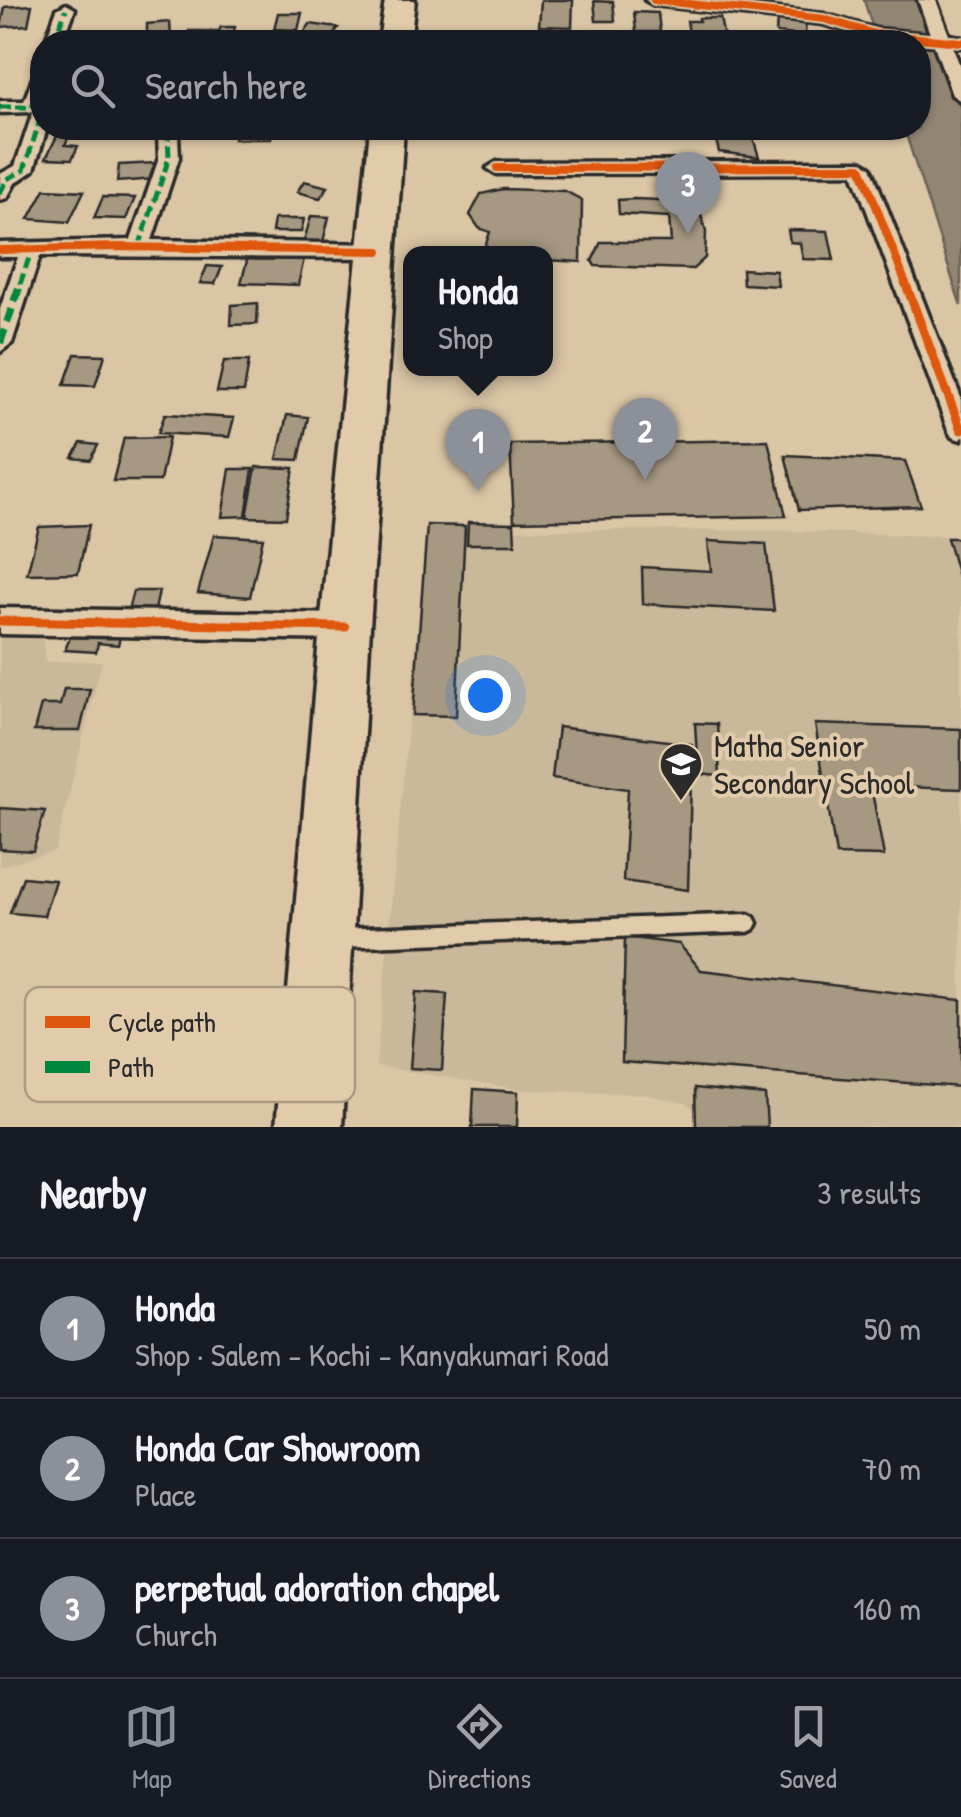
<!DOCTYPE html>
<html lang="en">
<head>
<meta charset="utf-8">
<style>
  body { margin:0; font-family:"Patrick Hand",sans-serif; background:#242831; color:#f1f3f6 }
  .you { position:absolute; left:485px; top:695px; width:35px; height:35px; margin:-25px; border:8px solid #fff; border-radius:50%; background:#1a73e8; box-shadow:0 0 0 15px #1a73e833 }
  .badge { display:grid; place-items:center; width:65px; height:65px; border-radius:50%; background:#8c9099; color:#fff; font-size:32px; font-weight:700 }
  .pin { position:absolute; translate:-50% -82px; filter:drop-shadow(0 2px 5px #0008) }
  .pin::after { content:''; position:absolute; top:52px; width:35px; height:30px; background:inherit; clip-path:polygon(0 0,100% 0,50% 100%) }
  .popup { position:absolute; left:403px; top:246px; width:150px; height:130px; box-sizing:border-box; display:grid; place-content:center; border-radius:20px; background:#171b24; filter:drop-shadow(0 2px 8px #0005); font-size:32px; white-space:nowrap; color:#9ea1a6 }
  .popup b { font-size:38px; color:#f1f3f6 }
  .popup::after { content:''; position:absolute; left:50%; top:100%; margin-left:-20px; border:20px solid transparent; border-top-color:#171b24 }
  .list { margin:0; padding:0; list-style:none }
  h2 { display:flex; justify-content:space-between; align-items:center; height:130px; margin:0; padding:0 40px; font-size:42px }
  h2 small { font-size:32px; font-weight:400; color:#9ea1a6 }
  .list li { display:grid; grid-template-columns:65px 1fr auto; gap:30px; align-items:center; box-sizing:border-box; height:140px; padding:0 40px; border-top:2px solid #363941 }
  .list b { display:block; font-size:38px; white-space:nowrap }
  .list p { margin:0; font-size:32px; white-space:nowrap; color:#9ea1a6 }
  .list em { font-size:32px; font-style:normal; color:#9ea1a6 }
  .icon { flex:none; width:55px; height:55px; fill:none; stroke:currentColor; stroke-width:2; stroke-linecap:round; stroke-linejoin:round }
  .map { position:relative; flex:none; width:961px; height:1127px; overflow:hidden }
  .search { position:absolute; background:#171b24; box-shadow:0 2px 8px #0004; left:30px; right:30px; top:30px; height:110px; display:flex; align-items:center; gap:25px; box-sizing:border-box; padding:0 35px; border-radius:40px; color:#9ea1a6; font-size:38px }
  .sheet { height:550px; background:#171b24 }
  nav { display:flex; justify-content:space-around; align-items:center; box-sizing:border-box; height:140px; border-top:2px solid #363941; background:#171b24; font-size:28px; color:#9ea1a6 }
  nav a { display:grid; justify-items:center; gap:5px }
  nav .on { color:#8c9099 }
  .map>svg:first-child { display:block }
  .built { fill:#cab89a }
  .water { fill:#928673; stroke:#696256; stroke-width:2.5 }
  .building { fill:#a69881; stroke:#2b2b2b; stroke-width:2.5 }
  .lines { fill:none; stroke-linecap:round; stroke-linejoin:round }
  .service-casing { stroke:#2b2b2b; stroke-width:7 }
  .minor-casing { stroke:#2b2b2b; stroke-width:7 }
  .trunk-casing { stroke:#2b2b2b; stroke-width:7 }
  .service { fill:#e1cbaa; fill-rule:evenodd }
  .minor { fill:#e1cbaa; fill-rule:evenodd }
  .trunk { fill:#e1cbaa; fill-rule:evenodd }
  .quiet-far1 { stroke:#00873e; stroke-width:5; stroke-dasharray:11 5; stroke-linecap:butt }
  .quiet { stroke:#00873e; stroke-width:8; stroke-dasharray:14 8; stroke-linecap:butt }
  .cycleway-far1-casing { stroke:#e1cbaa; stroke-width:12 }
  .cycleway-casing { stroke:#e1cbaa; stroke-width:15 }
  .cycleway-far1 { stroke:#df570e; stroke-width:8 }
  .cycleway { stroke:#df570e; stroke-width:9 }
  .labels { text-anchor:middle; stroke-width:8; stroke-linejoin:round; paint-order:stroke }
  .poi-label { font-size:32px; fill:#2b2b2b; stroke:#e1cbaa; text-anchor:start }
  .key { fill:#e1cbaa; stroke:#aa9b84; stroke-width:2.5 }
  .key-label { font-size:28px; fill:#2b2b2b }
</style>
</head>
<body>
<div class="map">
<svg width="961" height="1127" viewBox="0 0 961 1127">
  <rect width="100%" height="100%" fill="#dac5a5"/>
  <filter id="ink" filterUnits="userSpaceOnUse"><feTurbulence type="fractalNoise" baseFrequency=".01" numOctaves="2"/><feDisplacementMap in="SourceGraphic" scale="20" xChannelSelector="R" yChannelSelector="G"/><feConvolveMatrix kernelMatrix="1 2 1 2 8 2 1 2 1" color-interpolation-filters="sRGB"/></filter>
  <g filter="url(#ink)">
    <g class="built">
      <path d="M427,529L785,531L961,537V1127H723L685,1103L644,1094L525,1090L376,1066Z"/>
      <path d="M0,631L42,634L45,662L102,661L55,851L0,866Z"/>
    </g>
    <path class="water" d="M864,0H917L961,109V306L904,128H918V42H877Z"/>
    <g class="building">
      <path d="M541,0H573L572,27L539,26Z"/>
      <path d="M594,1L613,2L615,21H596Z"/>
      <path d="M32,5L28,25L1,27L5,7Z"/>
      <path d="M634,12L658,13L660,32H636Z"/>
      <path d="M278,13H302L298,30L274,29Z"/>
      <path d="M699,18H720L725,42L690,39L687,21H699Z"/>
      <path d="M777,18L806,21L805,36L776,33Z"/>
      <path d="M170,22L171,37L147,39V24Z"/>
      <path d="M310,24L338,28L329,42H298Z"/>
      <path d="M221,27H235L231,42H185L189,31H219Z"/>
      <path d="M237,128H273L271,139H234Z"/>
      <path d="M713,128H750L759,157L719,152Z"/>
      <path d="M57,136H69L65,145L78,146L72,159L46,158Z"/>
      <path d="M156,163L154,179L117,182L119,165Z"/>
      <path d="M304,181L328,187L320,198L297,192Z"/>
      <path d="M45,189L84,191L69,222L29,219Z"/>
      <path d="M503,189L565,191L582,200L581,262L546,260V254H507L485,247L490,232L479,228L470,215L481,194Z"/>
      <path d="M103,197L135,198L126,219L94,218Z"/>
      <path d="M634,199L659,200L675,204L677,211L700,212L706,232L705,258L693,269L595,266L592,261L601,242H671L669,217L619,214L618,200Z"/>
      <path d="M311,216L329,217L323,242L304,241Z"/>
      <path d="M274,219H304L301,232H272Z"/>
      <path d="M788,230L828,231L834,260L803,259L800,243L790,242Z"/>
      <path d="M248,257L304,259L298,285L241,283Z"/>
      <path d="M207,266L222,267L215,284L200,283Z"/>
      <path d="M742,269L776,271L778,286L743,284Z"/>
      <path d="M258,303L257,324L231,325L232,305Z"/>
      <path d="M75,354L105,355L95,386L64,385Z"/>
      <path d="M224,361H249L244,392H217Z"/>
      <path d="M165,414L234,418L229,437L158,433Z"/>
      <path d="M287,415L308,417L299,460L277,459Z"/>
      <path d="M169,437L160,481H113L124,438Z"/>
      <path d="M768,440L786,516L514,521L510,444Z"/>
      <path d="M81,443L98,445L91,460L73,458Z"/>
      <path d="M785,455L905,461L921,506L799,510Z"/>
      <path d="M256,467L294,468L286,518L247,517Z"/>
      <path d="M230,469H253L246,516L222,517Z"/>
      <path d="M468,522L514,523L515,544H467Z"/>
      <path d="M89,525L78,573L27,574L39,527Z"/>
      <path d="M427,525L465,526L456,716L413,715Z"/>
      <path d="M214,535L263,538L250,597L198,593Z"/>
      <path d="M947,538H961V587Z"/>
      <path d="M708,541L766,544L774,611L643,604L642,567L711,571Z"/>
      <path d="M133,591H159L155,610H128Z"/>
      <path d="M73,630L121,633L118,645L98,643L96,652L65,650Z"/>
      <path d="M64,689H90L80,731H34L41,705H60Z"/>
      <path d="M695,723L717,724L720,776L698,774Z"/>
      <path d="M815,724L961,729V789L871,786L884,856L836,855Z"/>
      <path d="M558,727L692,744L688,890L623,881L628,789L552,778Z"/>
      <path d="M0,808L45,811L33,851L0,849Z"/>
      <path d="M23,877L55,880L44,916L10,913Z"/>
      <path d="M625,937L679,944L701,970L961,1000V1087L622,1062Z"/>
      <path d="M416,992L447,994L442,1070L410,1068Z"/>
      <path d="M695,1088L765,1095L767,1127H696Z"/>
      <path d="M474,1089L518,1092L517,1127H472Z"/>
    </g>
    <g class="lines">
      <g class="service-casing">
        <path id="service" d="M748,914L754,917L757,923L754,929L748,932L338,947L332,944L329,938L332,932L338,929Z"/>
      </g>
      <g class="minor-casing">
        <g id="minor">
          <path d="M645,0H701L824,14L876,29L930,34L918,0H936L949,35L961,37V47H953L961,69V101L952,95L934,45L875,39L822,24L654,5Z"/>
          <path d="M66,4L75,9L63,42H45L57,9Z"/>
          <path d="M42,72V128H47L34,170L15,183L7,198L0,200V174L15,166L33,112L0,113V101H24L33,78Z"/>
          <path d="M168,128L178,134L179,158L152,240L379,244L390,251L379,258L40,256L12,343L0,352V309L18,257H0V243L131,240L159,158L158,134Z"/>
          <path d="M861,161L871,167L961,398V440L952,437L948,430L853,173L497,174L487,168L497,162Z"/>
          <path d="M0,608L345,614L355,618L359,627L355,636L345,640L0,634Z"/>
        </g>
      </g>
      <g class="trunk-casing">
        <g id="trunk">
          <path d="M385,0H415L410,42H379Z"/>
          <path d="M370,128H404L370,627L342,1127H276L320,627Z"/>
        </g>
      </g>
      <use href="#service" class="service"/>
      <use href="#minor" class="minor"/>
      <use href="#trunk" class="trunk"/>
      <g class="quiet-far1">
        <path d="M54,42L66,9"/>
        <path d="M0,107H32L42,78"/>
        <path d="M0,193L7,179L24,170L42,114"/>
        <path d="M139,247L169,158L168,134"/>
        <path d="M20,284L32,249"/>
      </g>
      <path class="quiet" d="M0,343L21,282"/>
      <g class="cycleway-far1-casing">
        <g id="cycleway-far1">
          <path d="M654,0L824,19L875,34L961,42"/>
          <path d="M497,168L861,167L906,284"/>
          <path d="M0,250L117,247L379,251"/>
        </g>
      </g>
      <g class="cycleway-casing">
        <g id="cycleway">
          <path d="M905,282L961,430"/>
          <path d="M0,621L345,627"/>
        </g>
      </g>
      <use href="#cycleway-far1" class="cycleway-far1"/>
      <use href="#cycleway" class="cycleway"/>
    </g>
  </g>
  <defs>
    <g id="school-pin" transform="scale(2.25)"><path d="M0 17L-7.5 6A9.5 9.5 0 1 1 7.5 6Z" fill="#2b2b2b" stroke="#e1cbaa"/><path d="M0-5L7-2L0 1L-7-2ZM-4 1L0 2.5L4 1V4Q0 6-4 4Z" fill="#fff"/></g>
  </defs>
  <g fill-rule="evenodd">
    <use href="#school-pin" x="681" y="764"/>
  </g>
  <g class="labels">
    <g class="poi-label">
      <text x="714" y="757">Matha Senior<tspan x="714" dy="37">Secondary School</tspan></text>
    </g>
  </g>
  <rect x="25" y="987" width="330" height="115" rx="15" class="key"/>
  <rect x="45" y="1016" width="45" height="12" fill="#df570e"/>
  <rect x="45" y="1061" width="45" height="12" fill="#00873e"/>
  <g class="key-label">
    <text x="108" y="1032">Cycle path</text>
    <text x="108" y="1077">Path</text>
  </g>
</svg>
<div class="you"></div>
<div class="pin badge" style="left:478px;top:491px">1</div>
<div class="popup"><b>Honda</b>Shop</div>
<div class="pin badge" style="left:645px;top:480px">2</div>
<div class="pin badge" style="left:688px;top:234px">3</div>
<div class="search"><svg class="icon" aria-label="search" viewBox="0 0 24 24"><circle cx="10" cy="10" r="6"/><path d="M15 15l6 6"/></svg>Search here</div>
</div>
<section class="sheet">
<h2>Nearby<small>3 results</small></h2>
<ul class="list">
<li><span class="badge">1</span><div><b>Honda</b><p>Shop · Salem - Kochi - Kanyakumari Road</p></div><em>50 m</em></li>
<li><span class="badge">2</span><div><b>Honda Car Showroom</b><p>Place</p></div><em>70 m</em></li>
<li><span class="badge">3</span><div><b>perpetual adoration chapel</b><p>Church</p></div><em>160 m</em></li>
</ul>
</section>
<nav>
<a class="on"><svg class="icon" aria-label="map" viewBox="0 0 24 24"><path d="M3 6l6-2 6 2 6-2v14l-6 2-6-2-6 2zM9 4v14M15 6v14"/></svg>Map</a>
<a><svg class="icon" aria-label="directions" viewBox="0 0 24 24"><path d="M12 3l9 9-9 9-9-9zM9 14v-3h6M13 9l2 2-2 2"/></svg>Directions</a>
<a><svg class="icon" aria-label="saved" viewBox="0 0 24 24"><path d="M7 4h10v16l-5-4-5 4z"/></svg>Saved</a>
</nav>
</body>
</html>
